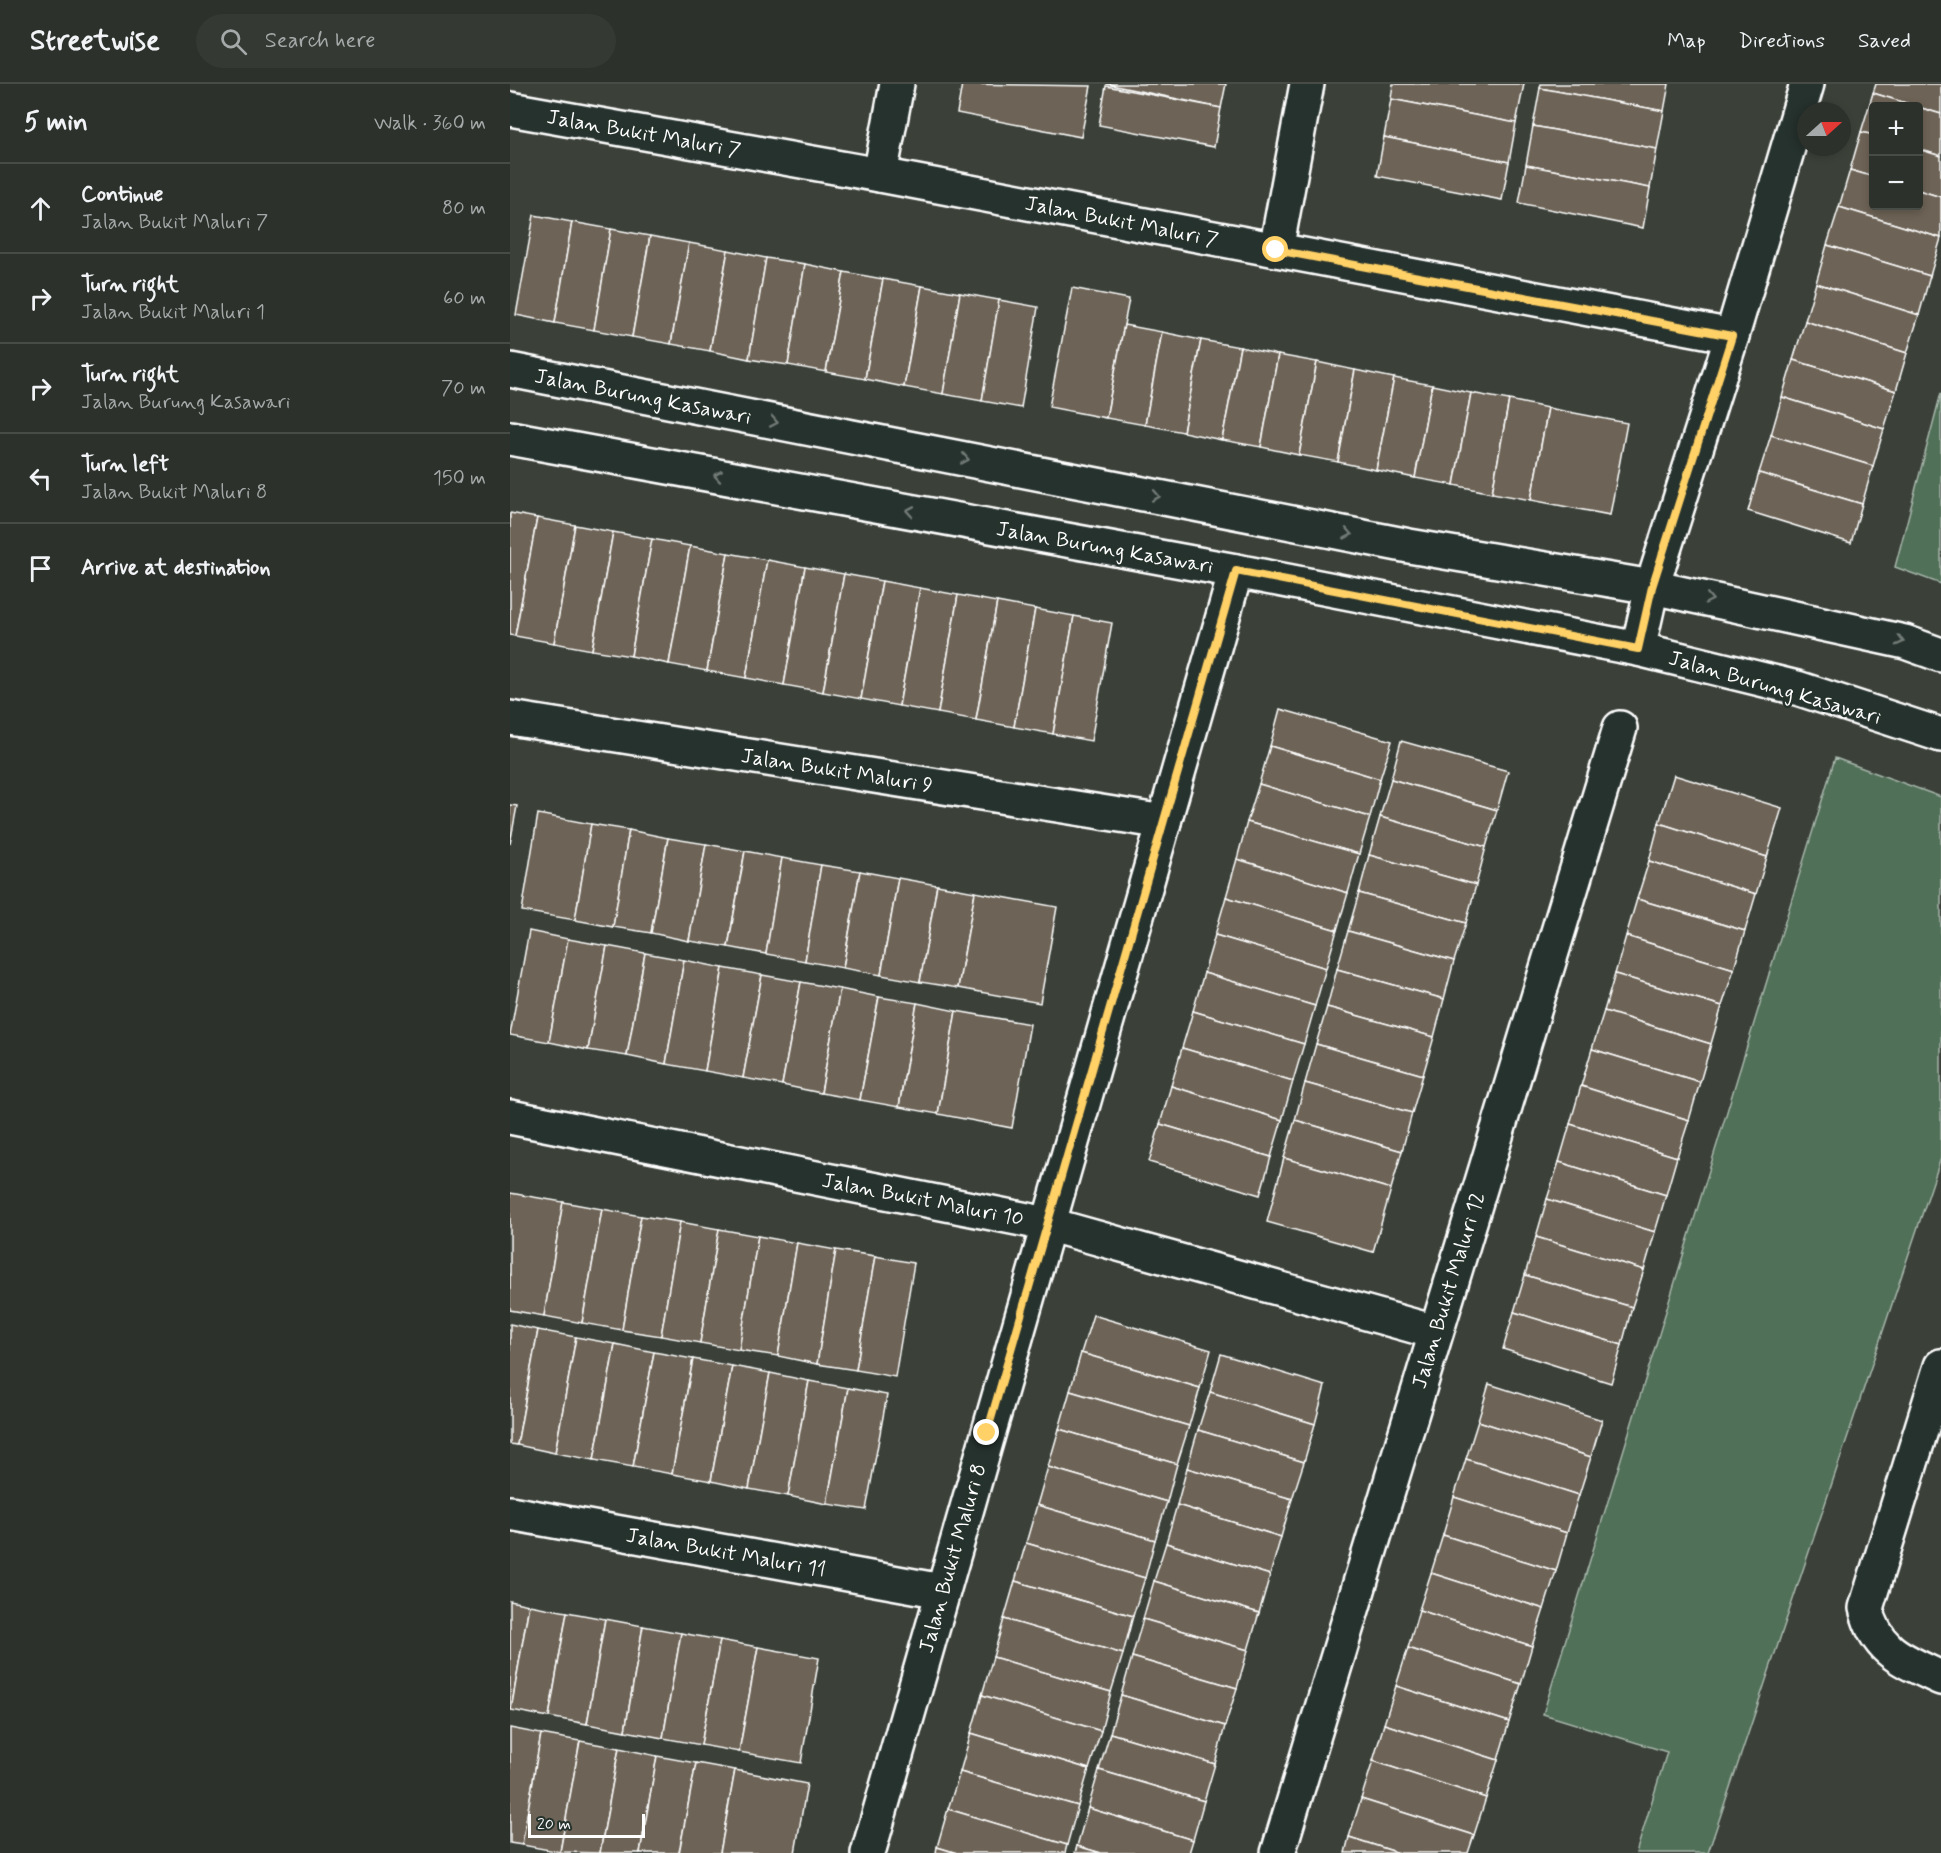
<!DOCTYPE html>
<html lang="en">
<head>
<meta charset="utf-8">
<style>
  body { margin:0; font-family:Mynerve,sans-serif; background:#343933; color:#f1f3f6 }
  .controls { position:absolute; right:18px; top:18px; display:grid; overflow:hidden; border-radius:6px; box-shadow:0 3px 9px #0003 }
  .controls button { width:54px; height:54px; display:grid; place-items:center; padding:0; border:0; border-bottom:2px solid #484c47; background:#2c312b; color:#f1f3f6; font:30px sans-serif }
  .compass { position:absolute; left:1287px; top:18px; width:54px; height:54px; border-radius:50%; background:#2c312b; box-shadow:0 3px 9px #0003; rotate:69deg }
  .scale { position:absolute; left:18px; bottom:15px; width:117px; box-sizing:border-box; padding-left:6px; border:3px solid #fff; border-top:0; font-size:16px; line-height:21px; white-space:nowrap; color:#fff; -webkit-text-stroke:4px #26332d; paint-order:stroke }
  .stop { position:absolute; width:18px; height:18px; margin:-14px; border:4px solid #ffd166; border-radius:50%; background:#fff }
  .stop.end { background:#ffd166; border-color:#fff; box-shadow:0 2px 6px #0008 }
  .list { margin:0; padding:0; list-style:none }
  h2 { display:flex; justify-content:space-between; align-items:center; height:78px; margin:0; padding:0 24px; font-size:26px }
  h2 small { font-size:20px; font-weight:400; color:#a6a9a9 }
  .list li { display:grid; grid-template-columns:39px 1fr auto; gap:18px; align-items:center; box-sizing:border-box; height:90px; padding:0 24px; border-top:2px solid #484c47 }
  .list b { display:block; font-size:22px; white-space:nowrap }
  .list p { margin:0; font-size:20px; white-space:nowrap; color:#a6a9a9 }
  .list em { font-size:20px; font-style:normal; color:#a6a9a9 }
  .icon { flex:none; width:33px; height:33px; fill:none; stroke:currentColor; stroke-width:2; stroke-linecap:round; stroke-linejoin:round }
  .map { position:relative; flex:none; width:1431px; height:1769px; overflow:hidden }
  header { display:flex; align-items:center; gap:36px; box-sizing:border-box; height:84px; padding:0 30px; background:#2c312b; border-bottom:2px solid #484c47 }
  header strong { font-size:28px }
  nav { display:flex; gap:33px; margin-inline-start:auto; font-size:21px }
  .search { width:420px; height:54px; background:#343933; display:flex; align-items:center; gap:15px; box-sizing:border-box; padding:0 21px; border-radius:33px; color:#a6a9a9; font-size:22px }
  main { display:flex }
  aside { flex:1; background:#2c312b }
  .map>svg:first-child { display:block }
  .green { fill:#516f58; stroke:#a8b7ac; stroke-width:1.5 }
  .building { fill:#6d6356; stroke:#fff; stroke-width:1.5 }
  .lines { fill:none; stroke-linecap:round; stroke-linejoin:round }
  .street-casing { stroke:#fff; stroke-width:38 }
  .secondary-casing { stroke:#fff; stroke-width:38 }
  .street { stroke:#26332d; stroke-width:33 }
  .secondary { stroke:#26332d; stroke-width:33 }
  .oneway { stroke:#727a76 }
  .route { stroke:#ffd166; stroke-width:8 }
  .labels { text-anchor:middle; stroke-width:5; stroke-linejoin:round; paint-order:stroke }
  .street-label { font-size:21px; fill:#fff; stroke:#26332d }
</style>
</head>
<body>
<header>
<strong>Streetwise</strong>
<div class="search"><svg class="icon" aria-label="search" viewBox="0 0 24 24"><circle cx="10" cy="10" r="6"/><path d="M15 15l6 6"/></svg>Search here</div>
<nav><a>Map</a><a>Directions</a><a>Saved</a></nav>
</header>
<main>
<aside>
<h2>5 min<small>Walk · 360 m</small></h2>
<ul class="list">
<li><svg class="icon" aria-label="ahead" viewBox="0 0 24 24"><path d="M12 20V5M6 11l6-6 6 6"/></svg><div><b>Continue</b><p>Jalan Bukit Maluri 7</p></div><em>80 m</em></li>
<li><svg class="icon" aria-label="right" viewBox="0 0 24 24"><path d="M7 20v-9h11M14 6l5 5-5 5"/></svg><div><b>Turn right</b><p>Jalan Bukit Maluri 1</p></div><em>60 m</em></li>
<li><svg class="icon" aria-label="right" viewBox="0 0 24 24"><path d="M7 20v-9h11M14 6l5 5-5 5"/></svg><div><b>Turn right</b><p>Jalan Burung Kasawari</p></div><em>70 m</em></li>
<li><svg class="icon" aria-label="left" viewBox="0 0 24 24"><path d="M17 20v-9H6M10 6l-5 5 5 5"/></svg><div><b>Turn left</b><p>Jalan Bukit Maluri 8</p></div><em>150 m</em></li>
<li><svg class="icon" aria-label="arrive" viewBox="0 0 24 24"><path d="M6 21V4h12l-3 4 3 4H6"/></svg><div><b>Arrive at destination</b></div></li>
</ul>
</aside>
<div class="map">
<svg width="1431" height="1769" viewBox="0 0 1431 1769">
  <rect width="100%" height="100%" fill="#3b4139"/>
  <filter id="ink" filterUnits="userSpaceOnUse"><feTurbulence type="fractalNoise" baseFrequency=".0167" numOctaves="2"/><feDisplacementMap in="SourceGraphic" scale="12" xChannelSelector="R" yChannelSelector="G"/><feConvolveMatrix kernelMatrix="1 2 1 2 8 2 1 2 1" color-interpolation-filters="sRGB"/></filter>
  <g filter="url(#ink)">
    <g class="green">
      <path d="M1431,309V500L1385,483Z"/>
      <path d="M1325,674L1431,713V1074L1198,1769H1126L1157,1668L1033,1630Z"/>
    </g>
    <g class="building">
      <path d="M452,0L581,2L571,53L447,29Z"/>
      <path d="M596,0H716L711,24Z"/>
      <path d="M883,0H1014L1006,39L881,15Z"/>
      <path d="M1031,0H1159L1154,27L1030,4Z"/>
      <path d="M1366,0H1431V30L1363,9Z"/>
      <path d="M596,2L711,24L704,63L589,41Z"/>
      <path d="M1030,4L1154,27L1147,65L1023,42Z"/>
      <path d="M1363,9L1406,22H1364V51L1351,48Z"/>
      <path d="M881,15L1006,39L999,78L874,53Z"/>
      <path d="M1408,23L1431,30V72L1408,65Z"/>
      <path d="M1023,42L1147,65L1140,104L1016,81Z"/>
      <path d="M1351,48L1364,51V93L1340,86Z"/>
      <path d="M874,53L999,78L992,116L867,92Z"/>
      <path d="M1408,65L1431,72V113L1408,106Z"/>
      <path d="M1016,81L1140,104L1133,144L1009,119Z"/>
      <path d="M1340,86L1364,93V122H1408V106L1431,113V154L1329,123Z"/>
      <path d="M1329,123L1431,154L1420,192L1317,161Z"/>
      <path d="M24,131L62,138L45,239L6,231Z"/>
      <path d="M62,138L101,145L84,246L45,239Z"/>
      <path d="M101,145L140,152L122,253L84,246Z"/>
      <path d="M140,152L179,159L161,260L122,253Z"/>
      <path d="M179,159L218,166L200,267L161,260Z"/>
      <path d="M1317,161L1420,192L1409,231L1306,199Z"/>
      <path d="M218,166L256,174L239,275L200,267Z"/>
      <path d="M256,174L295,180L278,281L239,275Z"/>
      <path d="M295,180L334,188L316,288L278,281Z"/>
      <path d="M334,188L373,195L355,295L316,288Z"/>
      <path d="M373,195L412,202L394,303L355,295Z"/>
      <path d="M1306,199L1409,231L1397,269L1295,237Z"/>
      <path d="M412,202L450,209L433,310L394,303Z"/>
      <path d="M562,204L619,215L596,334L539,323Z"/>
      <path d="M450,209L489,216L472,317L433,310Z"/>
      <path d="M489,216L528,223L511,324L472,317Z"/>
      <path d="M1295,237L1397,269L1386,307L1283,276Z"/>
      <path d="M614,241L652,248L635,341L596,334Z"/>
      <path d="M652,248L691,256L673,348L635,341Z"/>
      <path d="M691,256L730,263L712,356L673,348Z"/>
      <path d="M730,263L768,271L751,363L712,356Z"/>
      <path d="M768,271L807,278L789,371L751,363Z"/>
      <path d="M1283,276L1386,307L1374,345L1272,313Z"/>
      <path d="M807,278L845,286L828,378L789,371Z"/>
      <path d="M845,286L884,294L866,386L828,378Z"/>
      <path d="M884,294L922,301L905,394L866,386Z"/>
      <path d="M922,301L961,309L944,401L905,394Z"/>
      <path d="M961,309L999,316L982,409L944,401Z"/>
      <path d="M1272,313L1374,345L1363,382L1261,351Z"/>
      <path d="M999,316L1038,324L1021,416L982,409Z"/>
      <path d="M1038,324L1117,339L1100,431L1021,416Z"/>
      <path d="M1261,351L1363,382L1352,420L1249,389Z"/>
      <path d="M1249,389L1352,420L1341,459L1238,427Z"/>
      <path d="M0,429L27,434L5,552L0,551Z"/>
      <path d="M27,434L65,441L44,559L5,552Z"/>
      <path d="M65,441L103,448L82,566L44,559Z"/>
      <path d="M103,448L142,455L121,572L82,566Z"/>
      <path d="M142,455L180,462L159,580L121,572Z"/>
      <path d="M180,462L218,469L197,587L159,580Z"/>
      <path d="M218,469L257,476L236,594L197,587Z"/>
      <path d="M257,476L295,483L274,601L236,594Z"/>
      <path d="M295,483L334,490L313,608L274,601Z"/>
      <path d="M334,490L372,497L351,615L313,608Z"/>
      <path d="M372,497L410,504L389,622L351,615Z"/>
      <path d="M410,504L448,511L428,629L389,622Z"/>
      <path d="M448,511L487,518L466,636L428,629Z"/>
      <path d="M487,518L525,525L504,643L466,636Z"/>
      <path d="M525,525L564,532L543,650L504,643Z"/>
      <path d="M564,532L602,539L581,657L543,650Z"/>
      <path d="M770,625L882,657L870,695L760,662Z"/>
      <path d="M891,657L998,687L987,726L881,695Z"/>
      <path d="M760,662L870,695L860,733L749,700Z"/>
      <path d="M1164,691L1272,724L1257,773L1149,739Z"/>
      <path d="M881,695L987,726L976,763L870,733Z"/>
      <path d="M749,700L860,733L849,770L737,738Z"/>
      <path d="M0,721L7,722L0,760Z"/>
      <path d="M28,730L81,740L65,836L12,827Z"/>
      <path d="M870,733L976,763L966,801L859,771Z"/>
      <path d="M737,738L849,770L838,809L727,775Z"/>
      <path d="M1149,739L1257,773L1246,810L1139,777Z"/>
      <path d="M81,740L119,746L103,843L65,836Z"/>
      <path d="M119,746L158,754L141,849L103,843Z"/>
      <path d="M158,754L196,760L179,857L141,849Z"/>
      <path d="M196,760L235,767L218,863L179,857Z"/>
      <path d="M235,767L272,774L256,870L218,863Z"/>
      <path d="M859,771L966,801L956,839L849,809Z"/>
      <path d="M272,774L311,781L295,877L256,870Z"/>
      <path d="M727,775L838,809L827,846L716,813Z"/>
      <path d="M1139,777L1246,810L1235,847L1127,815Z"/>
      <path d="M311,781L350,787L333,884L295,877Z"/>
      <path d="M350,787L388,794L371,891L333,884Z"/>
      <path d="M388,794L427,801L410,898L371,891Z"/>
      <path d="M427,801L465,808L448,904L410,898Z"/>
      <path d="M465,808L547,823L530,919L448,904Z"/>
      <path d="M849,809L956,839L944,877L838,847Z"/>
      <path d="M716,813L827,846L816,884L705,851Z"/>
      <path d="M1127,815L1235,847L1224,885L1116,852Z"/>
      <path d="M19,847L58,855L39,958L0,951Z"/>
      <path d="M838,847L944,877L934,915L827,885Z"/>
      <path d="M705,851L816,884L805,922L694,889Z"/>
      <path d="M1116,852L1224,885L1212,922L1105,890Z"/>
      <path d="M58,855L97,862L78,966L39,958Z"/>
      <path d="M97,862L135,869L117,972L78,966Z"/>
      <path d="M135,869L174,876L156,980L117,972Z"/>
      <path d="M174,876L213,884L195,987L156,980Z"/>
      <path d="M213,884L252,891L233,994L195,987Z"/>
      <path d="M827,885L934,915L924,953L817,923Z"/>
      <path d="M694,889L805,922L794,960L683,927Z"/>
      <path d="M1105,890L1212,922L1201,960L1094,927Z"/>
      <path d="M252,891L291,898L272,1001L233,994Z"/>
      <path d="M291,898L330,905L311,1009L272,1001Z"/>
      <path d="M330,905L369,913L350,1016L311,1009Z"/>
      <path d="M369,913L407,919L389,1023L350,1016Z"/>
      <path d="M407,919L446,927L428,1030L389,1023Z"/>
      <path d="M817,923L924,953L913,991L806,960Z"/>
      <path d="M446,927L520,940L502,1044L428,1030Z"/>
      <path d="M683,927L794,960L783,997L672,964Z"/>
      <path d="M1094,927L1201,960L1190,998L1082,965Z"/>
      <path d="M806,960L913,991L902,1029L795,999Z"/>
      <path d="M672,964L783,997L772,1036L661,1002Z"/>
      <path d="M1082,965L1190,998L1179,1036L1071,1002Z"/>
      <path d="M795,999L902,1029L892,1067L785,1036Z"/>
      <path d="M661,1002L772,1036L761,1073L650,1040Z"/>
      <path d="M1071,1002L1179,1036L1167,1073L1060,1040Z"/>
      <path d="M785,1036L892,1067L881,1105L774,1074Z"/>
      <path d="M650,1040L761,1073L750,1111L639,1078Z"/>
      <path d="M1060,1040L1167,1073L1156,1111L1049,1078Z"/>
      <path d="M774,1074L881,1105L863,1168L757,1138Z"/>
      <path d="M1049,1078L1156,1111L1145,1148L1037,1115Z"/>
      <path d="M0,1109L53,1118L34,1232L0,1226Z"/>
      <path d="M1037,1115L1145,1148L1134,1186L1026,1153Z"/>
      <path d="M53,1118L92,1125L72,1239L34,1232Z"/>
      <path d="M92,1125L131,1132L112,1246L72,1239Z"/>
      <path d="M131,1132L170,1138L151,1252L112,1246Z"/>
      <path d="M170,1138L209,1145L190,1259L151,1252Z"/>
      <path d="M209,1145L248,1152L229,1266L190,1259Z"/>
      <path d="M248,1152L287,1159L268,1272L229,1266Z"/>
      <path d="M1026,1153L1134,1186L1122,1223L1015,1191Z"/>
      <path d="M287,1159L326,1166L307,1280L268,1272Z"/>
      <path d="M326,1166L365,1172L346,1286L307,1280Z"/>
      <path d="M365,1172L404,1179L385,1293L346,1286Z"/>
      <path d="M1015,1191L1122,1223L1112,1261L1004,1228Z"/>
      <path d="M1004,1228L1112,1261L1101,1299L993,1265Z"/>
      <path d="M583,1231L701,1266L690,1304L571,1269Z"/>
      <path d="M0,1240L28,1246L7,1361L0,1360Z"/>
      <path d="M28,1246L66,1253L45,1369L7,1361Z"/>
      <path d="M66,1253L105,1260L84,1376L45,1369Z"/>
      <path d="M105,1260L144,1268L123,1383L84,1376Z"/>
      <path d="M144,1268L183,1275L162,1390L123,1383Z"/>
      <path d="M571,1269L690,1304L679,1342L560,1307Z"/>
      <path d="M711,1270L815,1302L805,1340L700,1308Z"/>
      <path d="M183,1275L222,1282L201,1397L162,1390Z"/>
      <path d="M222,1282L260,1289L239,1405L201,1397Z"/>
      <path d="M260,1289L299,1297L278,1412L239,1405Z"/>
      <path d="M299,1297L338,1304L317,1420L278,1412Z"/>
      <path d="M979,1300L1092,1336L1081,1373L968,1337Z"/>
      <path d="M338,1304L377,1311L356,1426L317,1420Z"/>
      <path d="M560,1307L679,1342L667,1380L549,1345Z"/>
      <path d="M700,1308L805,1340L794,1378L688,1346Z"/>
      <path d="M968,1337L1081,1373L1069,1411L956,1375Z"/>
      <path d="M549,1345L667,1380L657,1418L538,1383Z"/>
      <path d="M688,1346L794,1378L782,1415L677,1384Z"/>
      <path d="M956,1375L1069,1411L1057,1449L944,1413Z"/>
      <path d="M538,1383L657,1418L645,1456L527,1421Z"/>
      <path d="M677,1384L782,1415L771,1453L667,1421Z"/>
      <path d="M944,1413L1057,1449L1046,1487L933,1451Z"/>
      <path d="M527,1421L645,1456L635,1494L516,1459Z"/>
      <path d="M667,1421L771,1453L760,1491L656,1459Z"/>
      <path d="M933,1451L1046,1487L1034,1525L921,1489Z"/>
      <path d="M516,1459L635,1494L623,1532L505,1497Z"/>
      <path d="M656,1459L760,1491L749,1529L644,1497Z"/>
      <path d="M921,1489L1034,1525L1022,1562L909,1526Z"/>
      <path d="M505,1497L623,1532L613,1570L494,1535Z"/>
      <path d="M644,1497L749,1529L738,1566L633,1535Z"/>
      <path d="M0,1517L19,1521L1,1626H0Z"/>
      <path d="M19,1521L57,1528L39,1633L1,1626Z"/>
      <path d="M909,1526L1022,1562L1011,1600L898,1564Z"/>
      <path d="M57,1528L95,1535L77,1640L39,1633Z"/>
      <path d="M95,1535L133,1542L115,1647L77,1640Z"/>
      <path d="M494,1535L613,1570L601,1608L483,1573Z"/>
      <path d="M633,1535L738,1566L727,1604L622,1573Z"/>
      <path d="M133,1542L171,1549L153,1654L115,1647Z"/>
      <path d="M171,1549L210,1556L191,1661L153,1654Z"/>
      <path d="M210,1556L248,1563L229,1668L191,1661Z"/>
      <path d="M248,1563L309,1574L291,1679L229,1668Z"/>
      <path d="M898,1564L1011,1600L999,1638L886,1602Z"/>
      <path d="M483,1573L601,1608L591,1647L472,1611Z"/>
      <path d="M622,1573L727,1604L715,1642L611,1611Z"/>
      <path d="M886,1602L999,1638L988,1676L874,1640Z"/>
      <path d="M472,1611L591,1647L579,1685L461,1649Z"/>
      <path d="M611,1611L715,1642L705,1680L600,1649Z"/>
      <path d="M874,1640L988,1676L976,1714L863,1677Z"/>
      <path d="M0,1644L31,1650L12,1761L0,1759Z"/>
      <path d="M461,1649L579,1685L568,1722L450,1688Z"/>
      <path d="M600,1649L705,1680L694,1717L589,1686Z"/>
      <path d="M31,1650L70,1657L50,1768L12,1761Z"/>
      <path d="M70,1657L109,1664L90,1769L50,1768Z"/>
      <path d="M109,1664L147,1672L130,1769H90Z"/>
      <path d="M147,1672L186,1679L169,1769H130Z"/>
      <path d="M863,1677L976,1714L964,1751L851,1715Z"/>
      <path d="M186,1679L225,1686L210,1769H169Z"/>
      <path d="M225,1686L297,1700L285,1769H210Z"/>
      <path d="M589,1686L694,1717L683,1756L578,1724Z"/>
      <path d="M450,1688L568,1722L557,1761L438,1725Z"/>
      <path d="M851,1715L964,1751L958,1769H889L839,1753Z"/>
      <path d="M578,1724L683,1756L679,1769H591L567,1762Z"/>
      <path d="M438,1725L557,1761L555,1769H447L427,1763Z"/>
      <path d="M839,1753L889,1769H835Z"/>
      <path d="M567,1762L591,1769H565Z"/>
      <path d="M427,1763L447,1769H426Z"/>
    </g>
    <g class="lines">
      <g class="street-casing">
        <g id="street">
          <path d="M0,25L370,91L1222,252"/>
          <path d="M370,91L387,0"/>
          <path d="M766,166L797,0"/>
          <path d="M1128,565L1142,503L1222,252L1297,0"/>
          <path d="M0,634L654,738"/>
          <path d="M0,1033L537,1140L925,1248"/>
          <path d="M1431,1282L1356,1524C1367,1569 1393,1576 1431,1594"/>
          <path d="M0,1429L432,1507"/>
          <path d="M358,1769L726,487"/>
          <path d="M768,1769L1110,644"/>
        </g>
      </g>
      <g class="secondary-casing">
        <g id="secondary">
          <path d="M0,286L899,462L1142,503L1395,558L1431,571"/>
          <path d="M0,354L726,487L1128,565L1287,604L1431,651"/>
        </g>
      </g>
      <use href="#street" class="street"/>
      <use href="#secondary" class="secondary"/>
    </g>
    <defs><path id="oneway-chevron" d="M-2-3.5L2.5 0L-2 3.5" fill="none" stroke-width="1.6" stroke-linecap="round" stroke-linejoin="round" transform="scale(1.5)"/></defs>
    <g class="oneway">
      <use href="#oneway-chevron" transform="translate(264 338) rotate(11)"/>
      <use href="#oneway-chevron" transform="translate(455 375) rotate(11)"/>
      <use href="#oneway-chevron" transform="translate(208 392) rotate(-170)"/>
      <use href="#oneway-chevron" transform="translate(646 412) rotate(11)"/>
      <use href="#oneway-chevron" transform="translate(400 427) rotate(-170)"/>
      <use href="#oneway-chevron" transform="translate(838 450) rotate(11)"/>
      <use href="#oneway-chevron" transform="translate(1199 515) rotate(12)"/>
      <use href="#oneway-chevron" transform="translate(1390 557) rotate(14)"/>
    </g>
  </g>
  <g class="lines" filter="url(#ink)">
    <path class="route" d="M477,1349L726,487L1128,565L1142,503L1222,252L766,166"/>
  </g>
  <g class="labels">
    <g class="street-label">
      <text transform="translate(134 49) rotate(10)" y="7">Jalan Bukit Maluri 7</text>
      <text transform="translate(612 137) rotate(11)" y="7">Jalan Bukit Maluri 7</text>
      <text transform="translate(133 312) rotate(11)" y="7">Jalan Burung Kasawari</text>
      <text transform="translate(595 463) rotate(10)" y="7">Jalan Burung Kasawari</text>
      <text transform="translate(1265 603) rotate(16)" y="7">Jalan Burung Kasawari</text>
      <text transform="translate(327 686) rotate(9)" y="7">Jalan Bukit Maluri 9</text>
      <text transform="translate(413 1115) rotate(11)" y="7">Jalan Bukit Maluri 10</text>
      <text transform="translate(938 1206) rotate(-73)" y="7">Jalan Bukit Maluri 12</text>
      <text transform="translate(216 1468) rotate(10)" y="7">Jalan Bukit Maluri 11</text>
      <text transform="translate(442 1474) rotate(-74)" y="7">Jalan Bukit Maluri 8</text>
    </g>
  </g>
</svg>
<div class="controls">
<button>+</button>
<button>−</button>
</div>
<svg class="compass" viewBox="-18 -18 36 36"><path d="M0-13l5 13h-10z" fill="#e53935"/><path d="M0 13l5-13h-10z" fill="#a6a9a9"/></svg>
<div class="scale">20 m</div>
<div class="stop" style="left:766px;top:166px"></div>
<div class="stop end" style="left:477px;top:1349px"></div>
</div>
</main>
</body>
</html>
